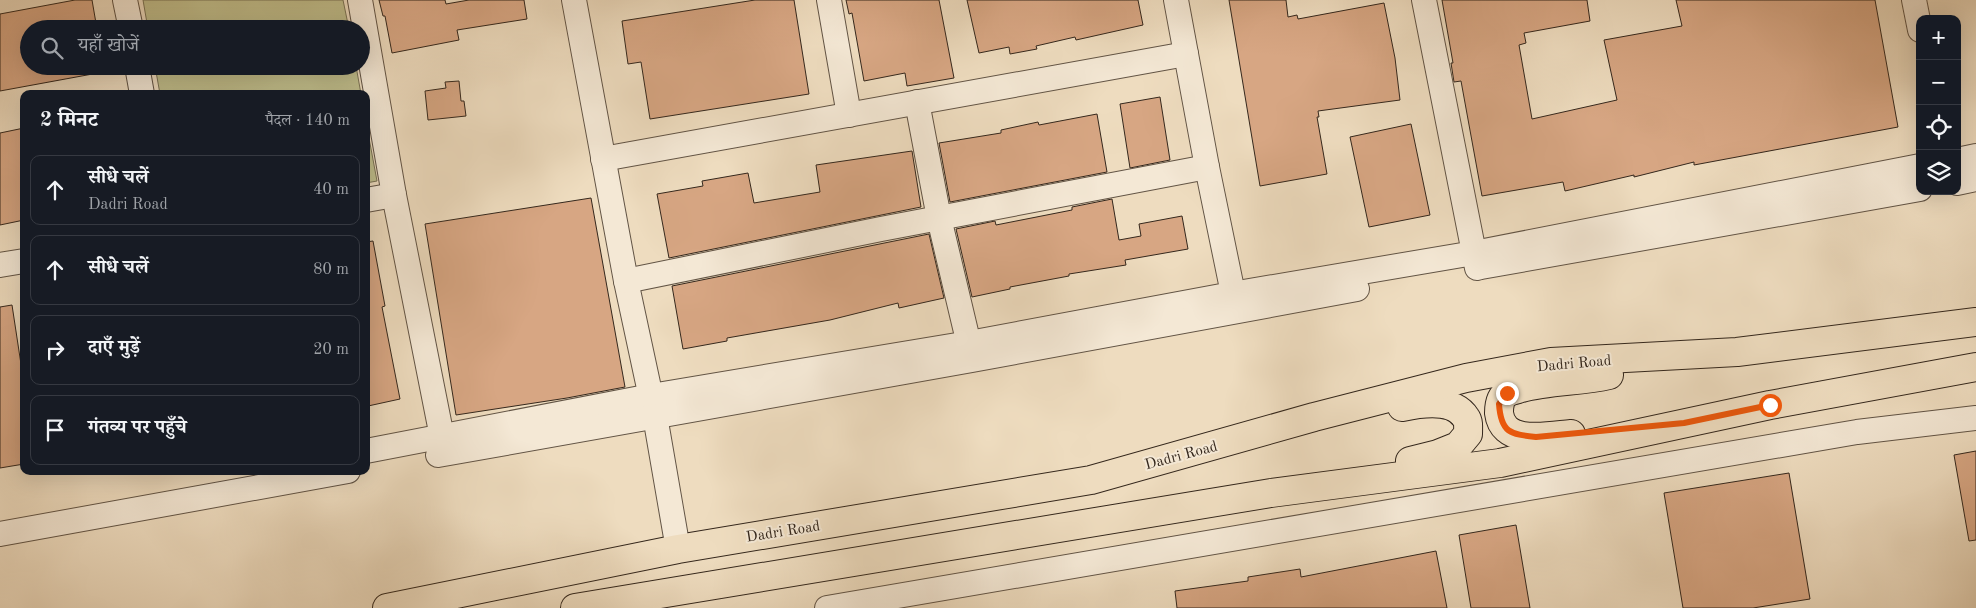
<!DOCTYPE html>
<html lang="hi">
<head>
<meta charset="utf-8">
<style>
  body { margin:0; font-family:"Old Standard TT","Noto Serif Devanagari",serif; background:#20242c; color:#f1f3f6 }
  .controls { position:absolute; right:15px; top:15px; display:grid; overflow:hidden; border-radius:10px; box-shadow:0 5px 20px #0002 }
  .controls button { width:45px; height:45px; display:grid; place-items:center; padding:0; border:0; border-bottom:1px solid #363941; background:#171b24; color:#f1f3f6; font:25px sans-serif }
  .stop { position:absolute; width:15px; height:15px; margin:-11px; border:4px solid #ea580c; border-radius:50%; background:#fff }
  .stop.end { background:#ea580c; border-color:#fff; box-shadow:0 1px 5px #0008 }
  .list { margin:0; padding:0; list-style:none }
  h2 { display:flex; justify-content:space-between; align-items:center; height:65px; margin:0; padding:0 20px; font-size:21px }
  h2 small { font-size:16px; font-weight:400; color:#9ea1a6 }
  .list li { display:grid; grid-template-columns:32px 1fr auto; gap:15px; align-items:center; box-sizing:border-box; height:70px; margin:0 10px 10px; padding:0 10px; border:1px solid #363941; border-radius:10px }
  .list b { display:block; font-size:19px; white-space:nowrap }
  .list p { margin:0; font-size:16px; white-space:nowrap; color:#9ea1a6 }
  .list em { font-size:16px; font-style:normal; color:#9ea1a6 }
  .icon { flex:none; width:28px; height:28px; fill:none; stroke:currentColor; stroke-width:2; stroke-linecap:round; stroke-linejoin:round }
  .map { position:relative; flex:none; width:1976px; height:608px; overflow:hidden }
  .search { position:absolute; background:#171b24; box-shadow:0 5px 20px #0002; left:20px; top:20px; width:350px; height:55px; display:flex; align-items:center; gap:12px; box-sizing:border-box; padding:0 18px; border-radius:28px; color:#9ea1a6; font-size:19px }
  .panel { position:absolute; background:#171b24; box-shadow:0 5px 20px #0002; left:20px; top:90px; width:350px; height:385px; border-radius:10px }
  .map>svg:first-child { display:block }
  .green { fill:#c0be8c; stroke:#7a7254 }
  .building { fill:#d7a683; stroke:#34271c }
  .lines { fill:none; stroke-linecap:round; stroke-linejoin:round }
  .minor-casing { stroke:#625445; stroke-width:26 }
  .major-casing { stroke:#34271c; stroke-width:30 }
  .minor { stroke:#f4e8d5; stroke-width:24 }
  .major { stroke:#eedcbf; stroke-width:28 }
  .route { stroke:#ea580c; stroke-width:6 }
  .labels { text-anchor:middle; stroke-width:4; stroke-linejoin:round; paint-order:stroke }
  .street-label { font-size:15px; fill:#34271c; stroke:#f4e8d5 }
</style>
</head>
<body>
<div class="map">
<svg width="1976" height="608" viewBox="0 0 1976 608">
  <rect width="100%" height="100%" fill="#eedcbf"/>
  <filter id="stains"><feTurbulence type="fractalNoise" baseFrequency=".004" numOctaves="4"/><feColorMatrix values="0 0 0 0 .2 0 0 0 0 .09 0 0 0 0 .02 0 0 0 .5 -.17"/></filter>
  <radialGradient id="worn" r=".72"><stop offset=".6" stop-color="#630" stop-opacity="0"/><stop offset="1" stop-color="#630" stop-opacity=".3"/></radialGradient>
  <g class="green">
    <path d="M143,0H343L349,29H148Z"/>
    <path d="M155,66H356L361,94H160Z"/>
    <path d="M366,122L377,181L366,183Z"/>
  </g>
  <g class="building">
    <path d="M75,0H92L97,29H29V66H97L98,73L0,91V14Z"/>
    <path d="M379,0H445L446,4L469,0H524L527,19L457,30L459,40L392,53L385,16H383Z"/>
    <path d="M755,0H794L809,94L650,119L641,62L628,64L622,21Z"/>
    <path d="M846,0H939L954,78L907,86L905,73L864,81L852,13L849,14Z"/>
    <path d="M967,0H1138L1143,25L1076,40L1075,37L1036,46L1037,49L1010,54L1009,47L979,53Z"/>
    <path d="M1229,0H1286L1288,17L1297,15L1298,19L1384,3L1395,58L1400,100L1318,111L1319,117H1317L1327,174L1260,186Z"/>
    <path d="M1442,0H1587L1590,21L1524,33L1526,43L1519,45L1532,119L1617,100L1604,40L1682,26L1676,0H1875L1898,127L1694,165V162L1634,177V175L1565,191L1563,182L1482,196L1461,81L1454,82L1451,63H1453Z"/>
    <path d="M459,81L461,101H464L466,116L428,120L425,91L446,88L445,82Z"/>
    <path d="M1160,97L1170,160L1130,168L1120,104Z"/>
    <path d="M1097,114L1107,172L950,202L939,143L1001,133V130L1038,122L1039,125Z"/>
    <path d="M1411,124L1430,215L1369,227L1350,137Z"/>
    <path d="M24,128V220L0,225V133Z"/>
    <path d="M912,151L921,207L669,258L657,194L703,186L702,181L748,173L754,203L820,192L816,165Z"/>
    <path d="M591,198L625,387L567,398L456,415L425,224Z"/>
    <path d="M1112,199L1119,240L1141,236L1139,224L1182,216L1188,249L1125,260L1126,265L1069,274V276L1010,287V289L972,297L956,229L995,221L996,225L1072,210V207Z"/>
    <path d="M929,234L944,298L899,308L898,303L830,320L727,338V341L683,349L672,286Z"/>
    <path d="M373,241L385,306L382,307L400,399L368,406L366,396V242Z"/>
    <path d="M12,305L24,384V464L0,468V307Z"/>
    <path d="M1976,451V540L1969,541L1954,455Z"/>
    <path d="M1789,473L1810,599L1753,608H1683L1664,493Z"/>
    <path d="M1516,525L1530,608H1471L1459,535Z"/>
    <path d="M1436,551L1447,608H1177L1175,591L1248,581V577L1300,569L1301,577Z"/>
  </g>
  <g class="lines">
    <g class="minor-casing">
      <g id="minor">
        <path d="M125,0L131,29"/>
        <path d="M360,0L394,195L445,452"/>
        <path d="M574,0L626,281L655,416L678,549"/>
        <path d="M829,0L849,115"/>
        <path d="M1176,0L1207,167L1236,308"/>
        <path d="M1424,0L1477,268"/>
        <path d="M1914,0L1920,30"/>
        <path d="M137,66L142,94"/>
        <path d="M917,102L939,218L972,357"/>
        <path d="M603,159L1186,54"/>
        <path d="M1957,160L1976,156"/>
        <path d="M1957,183L1976,179"/>
        <path d="M366,200L394,195"/>
        <path d="M0,265L24,261"/>
        <path d="M1481,267L1920,189"/>
        <path d="M626,281L881,229L1207,167"/>
        <path d="M366,451L651,396L969,343L1232,294L1474,253L1920,166"/>
        <path d="M438,455L972,360L1357,289"/>
        <path d="M0,534L348,471"/>
        <path d="M827,608L1857,432L1976,418"/>
      </g>
    </g>
    <g class="major-casing">
      <g id="major">
        <path d="M1402,407C1421,403 1454,398 1466,418C1469,422 1468,429 1468,434L1458,446L1438,454L1410,461"/>
        <path d="M1571,434C1548,436 1503,446 1499,413C1499,405 1500,397 1507,393C1510,391 1515,390 1518,389C1548,380 1579,382 1609,375"/>
        <path d="M387,608L678,549L1091,480L1314,417L1466,378L1551,362L1737,352L1976,322"/>
        <path d="M575,608L1271,493L1500,463L1770,405L1976,367"/>
      </g>
    </g>
    <use href="#minor" class="minor"/>
    <use href="#major" class="major"/>
  </g>
  <g class="lines">
    <path class="route" d="M1507,393L1499,404C1501,433 1510,434 1536,437L1684,423L1770,405"/>
  </g>
  <g class="labels">
    <g class="street-label">
      <text transform="translate(1574 363) rotate(-5)" y="5">Dadri Road</text>
      <text transform="translate(1181 455) rotate(-15)" y="5">Dadri Road</text>
      <text transform="translate(783 531) rotate(-9)" y="5">Dadri Road</text>
    </g>
  </g>
  <rect width="100%" height="100%" filter="url(#stains)"/>
  <rect width="100%" height="100%" fill="url(#worn)"/>
</svg>
<div class="controls">
<button>+</button>
<button>−</button>
<button><svg class="icon" aria-label="locate" viewBox="0 0 24 24"><circle cx="12" cy="12" r="6"/><path d="M12 2v4M12 18v4M2 12h4M18 12h4"/></svg></button>
<button><svg class="icon" aria-label="layers" viewBox="0 0 24 24"><path d="M12 4l9 5-9 5-9-5zM3 14l9 5 9-5"/></svg></button>
</div>
<div class="stop" style="left:1770px;top:405px"></div>
<div class="stop end" style="left:1507px;top:393px"></div>
<div class="search"><svg class="icon" aria-label="search" viewBox="0 0 24 24"><circle cx="10" cy="10" r="6"/><path d="M15 15l6 6"/></svg>यहाँ खोजें</div>
<section class="panel">
<h2>2 मिनट<small>पैदल · 140 m</small></h2>
<ul class="list">
<li><svg class="icon" aria-label="ahead" viewBox="0 0 24 24"><path d="M12 20V5M6 11l6-6 6 6"/></svg><div><b>सीधे चलें</b><p>Dadri Road</p></div><em>40 m</em></li>
<li><svg class="icon" aria-label="ahead" viewBox="0 0 24 24"><path d="M12 20V5M6 11l6-6 6 6"/></svg><div><b>सीधे चलें</b></div><em>80 m</em></li>
<li><svg class="icon" aria-label="right" viewBox="0 0 24 24"><path d="M7 20v-9h11M14 6l5 5-5 5"/></svg><div><b>दाएँ मुड़ें</b></div><em>20 m</em></li>
<li><svg class="icon" aria-label="arrive" viewBox="0 0 24 24"><path d="M6 21V4h12l-3 4 3 4H6"/></svg><div><b>गंतव्य पर पहुँचे</b></div></li>
</ul>
</section>
</div>
</body>
</html>
